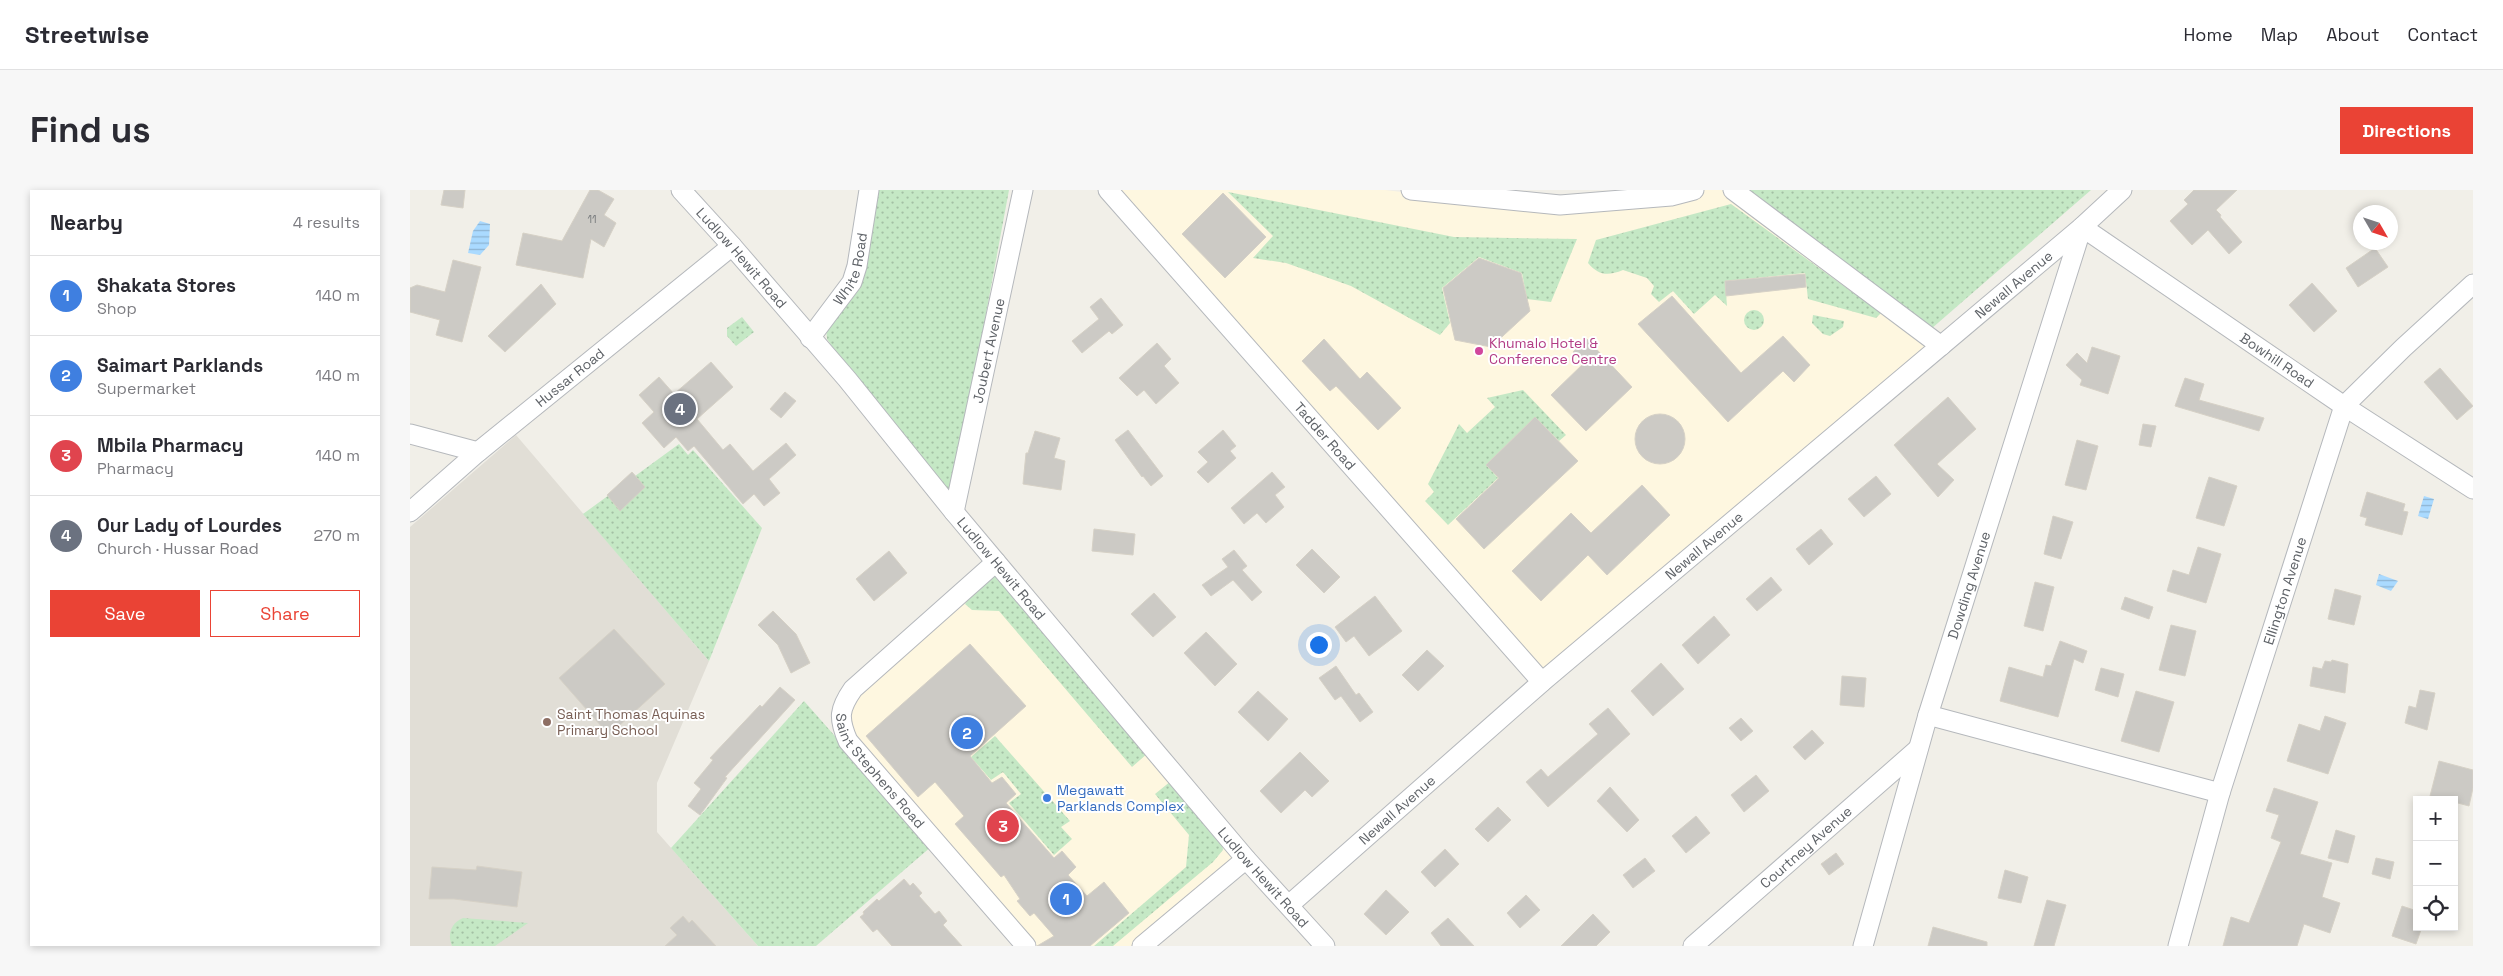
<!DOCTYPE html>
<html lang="en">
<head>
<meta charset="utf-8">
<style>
  body { margin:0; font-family:"Space Grotesk",sans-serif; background:#f7f7f7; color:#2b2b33 }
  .controls { position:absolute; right:15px; bottom:15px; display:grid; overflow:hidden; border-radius:0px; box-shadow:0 2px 8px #0003 }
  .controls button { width:45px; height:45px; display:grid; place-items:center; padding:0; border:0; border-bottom:1px solid #e1e1e2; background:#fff; color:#2b2b33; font:25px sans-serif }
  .compass { position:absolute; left:1943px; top:15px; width:45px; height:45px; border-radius:50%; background:#fff; box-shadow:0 2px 8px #0003; rotate:129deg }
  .you { position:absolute; left:908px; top:454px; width:18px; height:18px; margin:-12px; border:4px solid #fff; border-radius:50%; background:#1a73e8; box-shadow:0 0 0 8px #1a73e833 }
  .badge { display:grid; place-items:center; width:32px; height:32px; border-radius:50%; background:#ea4335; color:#fff; font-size:16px; font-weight:700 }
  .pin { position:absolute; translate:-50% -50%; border:2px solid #fff; box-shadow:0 1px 5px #0006 }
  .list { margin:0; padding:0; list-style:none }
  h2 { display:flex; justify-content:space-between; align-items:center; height:65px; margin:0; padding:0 20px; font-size:21px }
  h2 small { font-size:16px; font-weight:400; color:#7c7c81 }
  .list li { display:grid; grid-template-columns:32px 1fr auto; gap:15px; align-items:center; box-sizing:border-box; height:80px; padding:0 20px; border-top:1px solid #e1e1e2 }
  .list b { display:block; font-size:19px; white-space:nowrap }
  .list p { margin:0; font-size:16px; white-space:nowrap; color:#7c7c81 }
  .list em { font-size:16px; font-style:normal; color:#7c7c81 }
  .actions { display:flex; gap:10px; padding:15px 20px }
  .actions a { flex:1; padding:11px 0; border:1px solid #ea4335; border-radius:0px; text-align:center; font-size:18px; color:#ea4335 }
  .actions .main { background:#ea4335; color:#fff }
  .icon { flex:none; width:28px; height:28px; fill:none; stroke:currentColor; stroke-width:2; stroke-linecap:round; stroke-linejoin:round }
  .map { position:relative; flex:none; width:2063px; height:756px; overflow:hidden; border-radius:0px }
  header { display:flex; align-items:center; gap:30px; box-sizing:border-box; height:70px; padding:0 25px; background:#fff; border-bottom:1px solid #e1e1e2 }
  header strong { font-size:24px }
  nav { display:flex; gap:28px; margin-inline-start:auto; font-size:18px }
  .intro { display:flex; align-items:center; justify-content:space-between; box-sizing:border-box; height:120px; padding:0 30px }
  h1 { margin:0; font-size:35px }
  .button { padding:12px 22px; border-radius:0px; background:#ea4335; color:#fff; font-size:18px; font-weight:700 }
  main { display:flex; gap:30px; padding:0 30px }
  aside { flex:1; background:#fff; border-radius:0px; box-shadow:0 2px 8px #0003 }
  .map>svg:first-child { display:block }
  .commercial { fill:#fef7e0 }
  .education { fill:#e1ded6 }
  .grass { fill:url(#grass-dots) }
  .water { fill:url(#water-rules) }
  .building { fill:#cccac5; stroke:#d6d1c6 }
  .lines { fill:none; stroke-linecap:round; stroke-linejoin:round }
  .minor-casing { stroke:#b5b8bc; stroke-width:21 }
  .minor { stroke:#fff; stroke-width:19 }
  .hotel-dot { fill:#d1479c; stroke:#fff; stroke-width:2 }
  .education-dot { fill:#8d6e63; stroke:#fff; stroke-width:2 }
  .shop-dot { fill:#3f7fe0; stroke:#fff; stroke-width:2 }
  .labels { text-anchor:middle; stroke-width:4; stroke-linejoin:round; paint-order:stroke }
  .number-label { font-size:11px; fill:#7a7d7f }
  .street-label { font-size:14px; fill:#5f6368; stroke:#fff }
  .hotel-label { font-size:14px; fill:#b23c85; stroke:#fff; text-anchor:start }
  .education-label { font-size:14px; fill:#785e54; stroke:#fff; text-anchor:start }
  .shop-label { font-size:14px; fill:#366cbe; stroke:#fff; text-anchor:start }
</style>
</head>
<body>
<header>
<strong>Streetwise</strong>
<nav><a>Home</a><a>Map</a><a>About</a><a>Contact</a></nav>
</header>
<div class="intro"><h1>Find us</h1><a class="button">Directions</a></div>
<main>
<aside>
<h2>Nearby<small>4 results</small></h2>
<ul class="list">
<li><span class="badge" style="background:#3f7fe0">1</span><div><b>Shakata Stores</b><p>Shop</p></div><em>140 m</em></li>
<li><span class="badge" style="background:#3f7fe0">2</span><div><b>Saimart Parklands</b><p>Supermarket</p></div><em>140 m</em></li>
<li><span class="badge" style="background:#e0444e">3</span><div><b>Mbila Pharmacy</b><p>Pharmacy</p></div><em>140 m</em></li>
<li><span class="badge" style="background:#6b7280">4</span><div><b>Our Lady of Lourdes</b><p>Church · Hussar Road</p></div><em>270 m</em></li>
</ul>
<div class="actions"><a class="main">Save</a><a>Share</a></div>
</aside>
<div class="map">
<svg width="2063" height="756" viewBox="0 0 2063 756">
  <defs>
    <pattern id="grass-dots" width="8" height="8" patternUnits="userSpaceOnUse" patternTransform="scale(1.25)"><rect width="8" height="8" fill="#c5e8c5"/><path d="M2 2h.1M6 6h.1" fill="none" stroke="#a3c0a4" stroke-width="1.8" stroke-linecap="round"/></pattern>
    <pattern id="water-rules" width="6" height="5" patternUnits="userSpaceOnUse" patternTransform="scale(1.25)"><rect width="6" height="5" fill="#aadaff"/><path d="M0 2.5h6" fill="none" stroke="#8eb4d2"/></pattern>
  </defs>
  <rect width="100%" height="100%" fill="#f1efe8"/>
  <g class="commercial">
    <path d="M704,0H975L1034,7L1262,9L1294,0H1319L1527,156L1132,487Z"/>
    <path d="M586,377L830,668L725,756H620L436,536L441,511Z"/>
  </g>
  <path class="education" d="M106,245L299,471L247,593V642L348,756H0V337Z"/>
  <g class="grass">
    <path d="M463,0H599L541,312L441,184L417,149L416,135L447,94Z"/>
    <path d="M1332,0H1681L1521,139Z"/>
    <path d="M818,2L1044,47L1167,49L1141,112L1117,109L1112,83L1069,67L1032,98L1040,133L1030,145L941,96L876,73L843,68L863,46Z"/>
    <path d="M1321,14L1471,123L1466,128L1398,109L1395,83L1315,91L1317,116L1305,105L1284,124L1263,101L1249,112L1241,104L1244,96L1237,88L1213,80C1198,86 1189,86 1178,73L1186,50Z"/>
    <circle cx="1344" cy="130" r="10"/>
    <path d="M1403,125L1434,131L1433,137L1420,146L1413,144L1402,133Z"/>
    <path d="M332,127L344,142L326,156L317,146V138Z"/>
    <path d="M1113,200L1156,245L1149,251L1125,227L1076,275L1088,288L1038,335L1015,311L1024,302L1018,294L1049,234L1057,243L1085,217L1077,208Z"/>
    <path d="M269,254L278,265L283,260L352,338L299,471L173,324Z"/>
    <path d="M587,384L738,563L722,577L589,421L562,420L555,414L562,404Z"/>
    <path d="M394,511L522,656L406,756H348L261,658Z"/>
    <path d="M585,546L660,631L651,637L662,649L644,665L599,613L611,604L593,582L581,590L561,567Z"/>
    <path d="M761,591L812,652L813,660L803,672L703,756H684L776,677L779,645L745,604Z"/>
    <path d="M53,728L118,733L85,756H42C37,744 41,733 53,728Z"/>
  </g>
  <g class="water">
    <path d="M70,31L80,34L79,55L70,65L58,63L63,41Z"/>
    <path d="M2014,306L2024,309L2018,329L2008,326Z"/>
    <path d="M1969,384L1988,391L1981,401L1966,395Z"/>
  </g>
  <g class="building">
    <path d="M34,0H55L53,18L31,15Z"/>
    <path d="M180,0H188L204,9L194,25L206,33L194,57L181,49L173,88L106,75L113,43L152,51Z"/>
    <path d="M1784,0H1827L1806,20L1811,25L1810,27L1832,52L1819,64L1798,40L1782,55L1760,31L1778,14L1774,10Z"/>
    <path d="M813,3L856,47L815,88L772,44Z"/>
    <path d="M1965,58L1978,77L1948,97L1936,78Z"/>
    <path d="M1069,68L1111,83L1120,121L1081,157L1045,150L1033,98Z"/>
    <path d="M43,70L71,77L52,152L26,145L30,130L0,122V98L7,95L35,102Z"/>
    <path d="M1395,84L1396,97L1316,106L1315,91Z"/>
    <path d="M1902,93L1927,121L1904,142L1879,115Z"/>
    <path d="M131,94L146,114L95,162L78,146Z"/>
    <path d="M1262,106L1331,183L1373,146L1400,175L1384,192L1373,181L1318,232L1228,134Z"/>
    <path d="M691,108L713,135L702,144L699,141L672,163L662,151L689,129L680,117Z"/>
    <path d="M1176,148L1222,197L1176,241L1141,205L1175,172L1163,162Z"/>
    <path d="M914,149L950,189L957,182L991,218L968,240L926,196L920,201L892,171Z"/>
    <path d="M747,153L761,169L754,176L769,193L746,214L734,200L727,206L709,188Z"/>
    <path d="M1682,157L1710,166L1698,204L1670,195L1672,190L1656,175L1667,163L1677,173Z"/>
    <path d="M301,172L323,197L287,229L313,260L320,254L343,281L376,253L386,265L359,289L370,303L354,316L344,304L333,314L284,256L278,261L266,247L254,258L232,233L244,222L229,205L249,187L264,204Z"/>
    <path d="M2030,178L2063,216L2047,230L2014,192Z"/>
    <path d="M1775,188L1794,194L1789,210L1854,228L1849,241L1765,216Z"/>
    <path d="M375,202L386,211L371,228L360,219Z"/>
    <path d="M1538,207L1566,239L1527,274L1544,290L1528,307L1484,255Z"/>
    <circle cx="1250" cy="249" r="25"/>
    <path d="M1125,227L1168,271L1074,359L1046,329L1089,288L1076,275Z"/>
    <path d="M1733,234L1746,236L1741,257L1729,255Z"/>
    <path d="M718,240L753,286L741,296L733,286L732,287L705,250Z"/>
    <path d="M813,240L826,256L820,261L826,268L798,293L787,282L798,272L788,262Z"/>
    <path d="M625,241L650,248L644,268L655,271L651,300L613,294L616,263H618Z"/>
    <path d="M1667,250L1688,256L1676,300L1655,295Z"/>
    <path d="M222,282L235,297L210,321L197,305Z"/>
    <path d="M862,282L875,297L865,305L874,317L856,333L847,323L834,334L821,318Z"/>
    <path d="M1466,286L1481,304L1454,327L1438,309Z"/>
    <path d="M1799,287L1827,296L1814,336L1786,328Z"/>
    <path d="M1232,295L1260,325L1197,385L1178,365L1131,411L1102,381L1161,323L1181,343Z"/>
    <path d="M1957,302L1995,314L1993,321L1998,322L1992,345L1955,335L1957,328L1950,326Z"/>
    <path d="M1643,326L1663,332L1651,369L1634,364Z"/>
    <path d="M684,339L725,344L723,365L682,361Z"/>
    <path d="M1411,339L1423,354L1399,375L1386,359Z"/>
    <path d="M1788,357L1811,364L1796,413L1757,401L1763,380L1779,385Z"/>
    <path d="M902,359L930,387L914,403L886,375Z"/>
    <path d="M824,360L837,376L832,380L852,402L842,411L823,390L801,406L792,395L818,377L812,369Z"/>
    <path d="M479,361L497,383L464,411L446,389Z"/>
    <path d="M1361,387L1372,400L1347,421L1336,409Z"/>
    <path d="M1625,392L1644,397L1633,441L1614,436Z"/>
    <path d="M1925,399L1951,406L1944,435L1918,429Z"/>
    <path d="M744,403L766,427L743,447L721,424Z"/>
    <path d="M965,406L992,441L959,466L944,446L936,452L925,437Z"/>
    <path d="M1715,407L1743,417L1739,429L1711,419Z"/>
    <path d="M363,421L386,444L400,473L381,483L368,455L348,435Z"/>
    <path d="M1304,426L1320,445L1288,474L1272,455Z"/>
    <path d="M1761,435L1786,441L1775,486L1749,480Z"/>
    <path d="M204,439L255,494L199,545L149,488Z"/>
    <path d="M796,442L827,474L805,496L774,463Z"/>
    <path d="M1650,451L1677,461L1673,473L1664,469L1648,527L1590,511L1599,477L1633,487L1636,475L1641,476Z"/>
    <path d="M560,454L616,516L560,566L582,593L592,587L606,604L596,613L644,668L652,661L666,677L658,685L677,706L694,692L719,723L680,756H627L644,746L624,723L620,726L607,711L610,709L594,685L591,687L545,634L554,626L525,592L508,607L456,546Z"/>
    <path d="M1017,460L1034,476L1008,501L992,485Z"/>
    <path d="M1922,470L1938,474L1935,503L1900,496L1903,477L1912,479L1915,471L1921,472Z"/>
    <path d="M1251,473L1274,499L1243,526L1221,501Z"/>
    <path d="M926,476L946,505L949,503L963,522L950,532L931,506L925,510L909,488Z"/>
    <path d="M1691,478L1714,484L1708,507L1685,500Z"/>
    <path d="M1432,486L1456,488L1454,517L1430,515Z"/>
    <path d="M370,497L385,510L315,587L317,588L290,625L278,616L291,599L284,593L303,570L300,568L350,515L352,517Z"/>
    <path d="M2010,500L2025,503L2017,540L1995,533L1999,516L2006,518Z"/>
    <path d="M848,501L878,529L858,551L828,522Z"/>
    <path d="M1726,501L1764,512L1749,562L1711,551Z"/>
    <path d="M1198,518L1220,544L1138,617L1116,592L1131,579L1138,587L1188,544L1179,534Z"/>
    <path d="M1915,526L1936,533L1918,584L1877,571L1889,534L1910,541Z"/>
    <path d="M1331,528L1343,541L1331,551L1319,538Z"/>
    <path d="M1402,540L1414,553L1395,570L1383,557Z"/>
    <path d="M890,562L919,591L902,607L895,600L871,623L850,601Z"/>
    <path d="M2029,571L2063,580V598L2059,616L2044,612V610L2020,606Z"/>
    <path d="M1346,585L1359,601L1334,622L1321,605Z"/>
    <path d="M1200,597L1229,630L1217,642L1187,611Z"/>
    <path d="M1864,598L1908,612L1890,664L1922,673L1912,707L1930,713L1920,743L1894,734L1887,756H1813L1821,727L1839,733L1871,652L1861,648L1869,625L1856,621Z"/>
    <path d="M1088,617L1101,630L1078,652L1065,639Z"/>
    <path d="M1286,626L1300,643L1276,663L1262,646Z"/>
    <path d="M1926,640L1945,646L1938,673L1918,668Z"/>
    <path d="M1035,659L1049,674L1025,697L1011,682Z"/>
    <path d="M1426,663L1434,674L1419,685L1411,674Z"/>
    <path d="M1235,668L1245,681L1223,698L1213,685Z"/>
    <path d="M1966,668L1984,672L1980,689L1962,684Z"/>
    <path d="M67,676L112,682L107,717L44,709H19L22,677L66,680Z"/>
    <path d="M1595,680L1618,687L1611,713L1588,708Z"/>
    <path d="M494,689L500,696L503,693L512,703L509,706L525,724L529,721L537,731L533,735L552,756H482L467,739L463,742L450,727L454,724L453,722L467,709L469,711Z"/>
    <path d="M976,700L999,722L976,745L954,724Z"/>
    <path d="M1116,705L1130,720L1110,738L1097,723Z"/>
    <path d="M1637,710L1656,715L1644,756H1624Z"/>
    <path d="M1992,716L2007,721V737H2012L2006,754L1982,746Z"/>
    <path d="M1183,724L1200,742L1186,756H1151Z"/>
    <path d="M273,726L279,733L282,730L306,756H255L267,745L260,738Z"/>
    <path d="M1038,728L1064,756H1031L1021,743Z"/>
    <path d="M1523,737L1577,752V756H1518Z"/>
  </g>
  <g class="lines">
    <g class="minor-casing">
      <g id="minor">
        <path id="s1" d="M271,0L322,56L437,189L544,322L749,566L836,669L915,756"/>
        <path id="s2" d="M698,0L1132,492"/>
        <path d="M1001,0L1150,15L1261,6L1284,0"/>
        <path d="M1323,0L1531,156"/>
        <path id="s3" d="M400,148L442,92L447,76L459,0"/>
        <path d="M0,244L68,262"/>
        <path id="s4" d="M0,322L68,262L322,56"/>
        <path id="s5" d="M544,322L613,0"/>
        <path id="s6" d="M586,372L443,499C429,519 428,528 438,551L616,756"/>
        <path d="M1518,525L1810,603"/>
        <path id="s7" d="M879,715L1132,492L1672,37L1712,0"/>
        <path d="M732,756L836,669"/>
        <path id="s8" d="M1283,756L1508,559"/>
        <path id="s9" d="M1453,756L1518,525L1672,37L1934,216L2063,299"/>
        <path id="s10" d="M1768,756L1810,603L1934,216L1993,158L2063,94"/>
      </g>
    </g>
    <use href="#minor" class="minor"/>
  </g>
  <circle class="hotel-dot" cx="1069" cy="161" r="5"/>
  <circle class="education-dot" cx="137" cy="532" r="5"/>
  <circle class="shop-dot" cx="637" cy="608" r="5"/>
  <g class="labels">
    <g class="number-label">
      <text x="182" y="33">11</text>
    </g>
    <g class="street-label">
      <text dy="5" stroke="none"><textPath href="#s1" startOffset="91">Ludlow Hewit Road</textPath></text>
      <text dy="5" stroke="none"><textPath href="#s3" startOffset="82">White Road</textPath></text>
      <text dy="5" stroke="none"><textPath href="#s7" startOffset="954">Newall Avenue</textPath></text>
      <text dy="5" stroke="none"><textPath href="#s5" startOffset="165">Joubert Avenue</textPath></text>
      <text dy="5" stroke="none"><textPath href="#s9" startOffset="988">Bowhill Road</textPath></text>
      <text dy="5" stroke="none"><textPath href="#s4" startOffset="209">Hussar Road</textPath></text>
      <text dy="5" stroke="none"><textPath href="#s2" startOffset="328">Tadder Road</textPath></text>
      <text dy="5" stroke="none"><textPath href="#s7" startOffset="549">Newall Avenue</textPath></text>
      <text dy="5" stroke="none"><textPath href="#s1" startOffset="496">Ludlow Hewit Road</textPath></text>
      <text dy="5" stroke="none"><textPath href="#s9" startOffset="376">Dowding Avenue</textPath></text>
      <text dy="5" stroke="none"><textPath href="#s10" startOffset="371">Ellington Avenue</textPath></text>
      <text dy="5" stroke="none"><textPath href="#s6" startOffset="289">Saint Stephens Road</textPath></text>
      <text dy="5" stroke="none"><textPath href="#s7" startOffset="144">Newall Avenue</textPath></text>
      <text dy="5" stroke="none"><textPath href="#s8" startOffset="150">Courtney Avenue</textPath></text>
      <text dy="5" stroke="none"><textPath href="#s1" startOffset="901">Ludlow Hewit Road</textPath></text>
    </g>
    <g class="hotel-label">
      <text x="1079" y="158">Khumalo Hotel &amp;<tspan x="1079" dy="16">Conference Centre</tspan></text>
    </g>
    <g class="education-label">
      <text x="147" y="529">Saint Thomas Aquinas<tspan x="147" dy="16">Primary School</tspan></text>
    </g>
    <g class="shop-label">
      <text x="647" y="605">Megawatt<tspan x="647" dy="16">Parklands Complex</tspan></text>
    </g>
  </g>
</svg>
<div class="controls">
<button>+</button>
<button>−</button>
<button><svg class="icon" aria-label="locate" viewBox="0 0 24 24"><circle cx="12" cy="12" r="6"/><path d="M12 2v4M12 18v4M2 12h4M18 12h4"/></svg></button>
</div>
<svg class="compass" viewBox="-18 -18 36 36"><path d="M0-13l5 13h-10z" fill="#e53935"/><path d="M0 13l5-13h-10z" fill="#7c7c81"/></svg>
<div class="you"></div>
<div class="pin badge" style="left:656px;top:709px;background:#3f7fe0">1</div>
<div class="pin badge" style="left:557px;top:543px;background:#3f7fe0">2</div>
<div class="pin badge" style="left:593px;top:636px;background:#e0444e">3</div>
<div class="pin badge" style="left:270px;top:219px;background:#6b7280">4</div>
</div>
</main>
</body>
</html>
